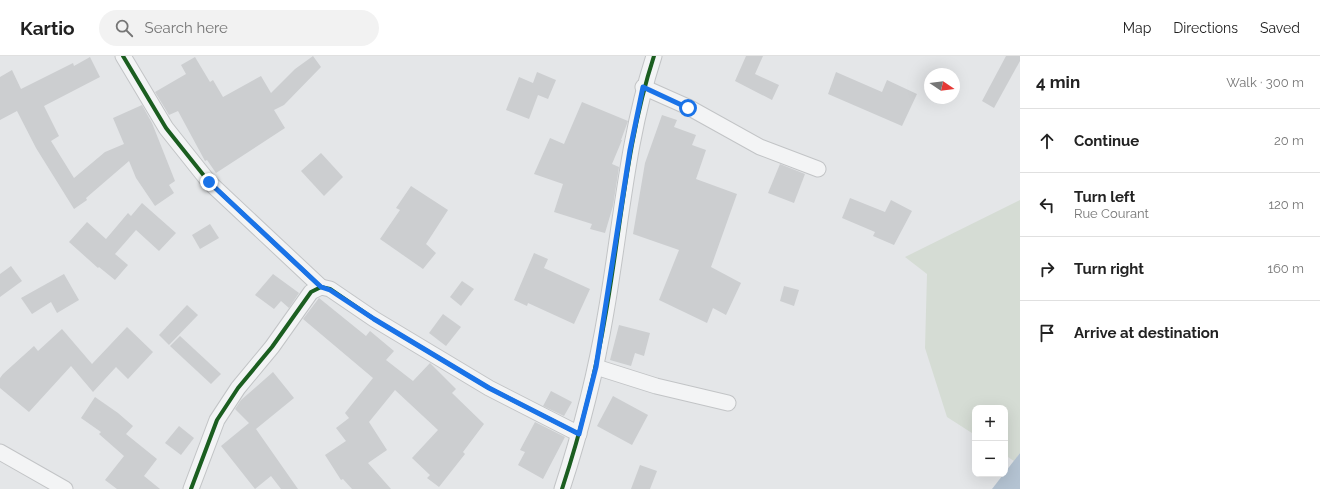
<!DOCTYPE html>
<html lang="en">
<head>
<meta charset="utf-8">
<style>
  body { margin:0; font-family:Raleway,sans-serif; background:#f2f2f2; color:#222 }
  .controls { position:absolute; right:12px; bottom:12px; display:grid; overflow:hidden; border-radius:8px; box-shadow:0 4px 16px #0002 }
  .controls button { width:36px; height:36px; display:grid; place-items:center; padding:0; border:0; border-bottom:1px solid #e0e0e0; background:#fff; color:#222; font:20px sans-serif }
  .compass { position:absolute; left:924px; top:12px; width:36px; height:36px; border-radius:50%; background:#fff; box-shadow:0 4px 16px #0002; rotate:103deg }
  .stop { position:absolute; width:12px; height:12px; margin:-9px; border:3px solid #1a73e8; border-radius:50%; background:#fff }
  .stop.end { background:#1a73e8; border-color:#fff; box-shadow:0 1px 4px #0008 }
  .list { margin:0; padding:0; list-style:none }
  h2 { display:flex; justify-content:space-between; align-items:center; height:52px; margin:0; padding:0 16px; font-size:17px }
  h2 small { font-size:13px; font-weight:400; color:#767676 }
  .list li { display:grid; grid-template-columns:26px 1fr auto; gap:12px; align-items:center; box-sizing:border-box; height:64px; padding:0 16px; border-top:1px solid #e0e0e0 }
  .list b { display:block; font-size:15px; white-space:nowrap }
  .list p { margin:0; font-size:13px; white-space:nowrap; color:#767676 }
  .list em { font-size:13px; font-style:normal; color:#767676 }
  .icon { flex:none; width:22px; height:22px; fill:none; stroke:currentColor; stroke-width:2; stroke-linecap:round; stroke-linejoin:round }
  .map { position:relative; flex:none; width:1020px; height:433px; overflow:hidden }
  header { display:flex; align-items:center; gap:24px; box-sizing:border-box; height:56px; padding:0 20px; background:#fff; border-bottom:1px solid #e0e0e0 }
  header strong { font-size:19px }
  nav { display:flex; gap:22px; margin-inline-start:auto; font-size:14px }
  .search { width:280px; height:36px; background:#f2f2f2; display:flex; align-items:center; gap:10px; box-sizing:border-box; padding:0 14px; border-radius:22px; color:#767676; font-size:15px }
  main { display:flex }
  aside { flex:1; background:#fff }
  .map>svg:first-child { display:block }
  .green { fill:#d5dcd4 }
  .water { fill:#b4c3d2 }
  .building { fill:#ccced0 }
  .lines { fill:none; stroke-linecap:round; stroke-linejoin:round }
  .minor-casing { stroke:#c2c4c6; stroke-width:17 }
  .minor { stroke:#f3f4f5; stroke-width:15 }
  .cycleway-casing { stroke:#f2f4f7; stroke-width:6 }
  .cycleway { stroke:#1b5e20; stroke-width:4 }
  .route { stroke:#1a73e8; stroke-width:5 }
</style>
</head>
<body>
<header>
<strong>Kartio</strong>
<div class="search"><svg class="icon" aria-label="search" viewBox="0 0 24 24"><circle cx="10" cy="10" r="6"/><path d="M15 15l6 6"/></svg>Search here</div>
<nav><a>Map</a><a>Directions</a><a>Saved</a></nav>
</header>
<main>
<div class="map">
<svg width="1020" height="433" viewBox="0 0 1020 433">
  <rect width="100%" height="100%" fill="#e4e6e8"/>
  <path class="green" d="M1020,144V397L1014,405L1005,399V352H975V379L947,361L925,292L927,218L905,201Z"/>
  <path class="water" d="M1020,397V433H992Z"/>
  <g class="building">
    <path d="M313,0L321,11L284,49L274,54L285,72L216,117L207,104L205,105L178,55L169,59L155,36L186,18L181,9L195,1L210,26L213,24L223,41L261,20L271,37L295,13Z"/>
    <path d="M746,0H763L755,18L779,29L772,44L735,25Z"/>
    <path d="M1006,0H1020V5L994,52L982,45Z"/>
    <path d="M90,1L100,21L44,50L59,80L51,85L74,122L105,96L124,88L113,62L142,49L152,67L175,125L169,129L174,137L155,150L136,122L129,105L86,142L87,144L74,153L36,92L17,55L0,64V21L12,14L21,33L73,7L74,10Z"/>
    <path d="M537,16L556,24L548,43L538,39L529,63L506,54L519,21L533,27Z"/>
    <path d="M836,16L882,36L887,24L917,38L902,70L828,38Z"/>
    <path d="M582,46L628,65L621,84H622L612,108L619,111L613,150L605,177L590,173L592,168L554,156L563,128L534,118L550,82L564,88Z"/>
    <path d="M662,59L677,64L674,71L696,79L692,89L706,94L696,123L737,138L711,211L741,227L726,259L713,252L707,267L659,244L679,194L633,178L645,107Z"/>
    <path d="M321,97L343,121L324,140L301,115Z"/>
    <path d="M780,108L805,118L794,147L768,137Z"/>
    <path d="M411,130L448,154L426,188L436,197L423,213L380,183L400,154L396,152Z"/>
    <path d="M850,142L885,156L891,144L912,155L894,189L873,180L875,176L842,162Z"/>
    <path d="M142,147L176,177L159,195L136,174L115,198L128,209L115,224L99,211L98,212L69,186L87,166L106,183L128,157L131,160Z"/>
    <path d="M210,168L219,182L200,193L192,179Z"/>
    <path d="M534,197L548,203L544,212L590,233L574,268L528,247L527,250L514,244Z"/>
    <path d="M11,210L22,225L0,241V218Z"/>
    <path d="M64,218L79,244L57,257L51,246L32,258L21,242Z"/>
    <path d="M273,218L299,237L289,252L281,245L274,253L255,239Z"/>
    <path d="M462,225L474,233L461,250L450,241Z"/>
    <path d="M784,230L799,234L794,250L780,245Z"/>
    <path d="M319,242L366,280L370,275L394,295L386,304L413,325L430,307L456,333L452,337L484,368L463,396L465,398L439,431L427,422L430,419L412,402L438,374L395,334L369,366L387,394L368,407L391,433H352L343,423L341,424L325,399L346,385L336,372L349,362L345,357L373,322L303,263Z"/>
    <path d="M187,249L198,259L169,289L159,279Z"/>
    <path d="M443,258L461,271L446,290L429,277Z"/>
    <path d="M619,269L650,277L644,300L635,297L631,310L610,304Z"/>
    <path d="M127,271L153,296L128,323L116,311L93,336L71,310L29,356L0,332V322L3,318L34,290L38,295L62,273L92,308Z"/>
    <path d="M180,280L221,318L211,328L170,290Z"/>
    <path d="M273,316L294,342L256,373L298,433H281L271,420L255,433L221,390L249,367L235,353L241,344Z"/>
    <path d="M551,335L572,346L564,360L543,350Z"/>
    <path d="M613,340L648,359L632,389L597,370Z"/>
    <path d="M95,341L118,357L133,370L126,378L157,403L144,420L160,433H117L105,424L124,400L99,378L101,376L81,362Z"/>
    <path d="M535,366L565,381L543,423L518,409L525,396L520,394Z"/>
    <path d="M179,370L194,382L181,399L165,387Z"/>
    <path d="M640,409L657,415L650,433H631Z"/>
  </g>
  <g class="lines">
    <g class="minor-casing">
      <g id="minor">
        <path d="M123,0L166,72L209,126L321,231"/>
        <path d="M643,31L688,51L760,91L818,113"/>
        <path d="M596,311L656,330L728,347"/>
        <path d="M0,396L65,433"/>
        <path d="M191,433L217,364L238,332L272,291L311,236L321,231L330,233L374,263L489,332L579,378"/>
        <path d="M562,433C581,375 596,316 606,256C621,170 627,83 654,0"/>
      </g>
    </g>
    <use href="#minor" class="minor"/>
    <g class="cycleway-casing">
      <g id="cycleway">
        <path d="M123,0L166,72L209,126L321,231"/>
        <path d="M191,433L217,364L238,332L272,291L311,236L321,231L330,233L374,263L489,332L579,378"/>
        <path d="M562,433C581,375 596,316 606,256C621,170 627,83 654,0"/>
      </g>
    </g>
    <use href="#cycleway" class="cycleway"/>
  </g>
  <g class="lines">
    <path class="route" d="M209,126L321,231L330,234L374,263L489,332L579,378L596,311L630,94L643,31L688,52"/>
  </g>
</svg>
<div class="controls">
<button>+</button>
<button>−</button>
</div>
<svg class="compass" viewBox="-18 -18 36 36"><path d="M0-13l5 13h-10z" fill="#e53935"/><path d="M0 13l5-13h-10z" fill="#767676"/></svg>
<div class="stop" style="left:688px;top:52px"></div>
<div class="stop end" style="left:209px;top:126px"></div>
</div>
<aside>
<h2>4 min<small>Walk · 300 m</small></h2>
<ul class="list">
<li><svg class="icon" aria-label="ahead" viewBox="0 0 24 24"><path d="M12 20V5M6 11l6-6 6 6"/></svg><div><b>Continue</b></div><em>20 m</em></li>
<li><svg class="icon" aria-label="left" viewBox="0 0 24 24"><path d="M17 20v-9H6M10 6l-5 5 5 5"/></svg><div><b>Turn left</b><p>Rue Courant</p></div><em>120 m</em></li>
<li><svg class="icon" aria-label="right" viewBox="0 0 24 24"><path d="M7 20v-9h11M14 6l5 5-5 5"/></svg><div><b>Turn right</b></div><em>160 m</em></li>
<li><svg class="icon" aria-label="arrive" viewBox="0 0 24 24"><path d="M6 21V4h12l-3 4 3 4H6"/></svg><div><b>Arrive at destination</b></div></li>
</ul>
</aside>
</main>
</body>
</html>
